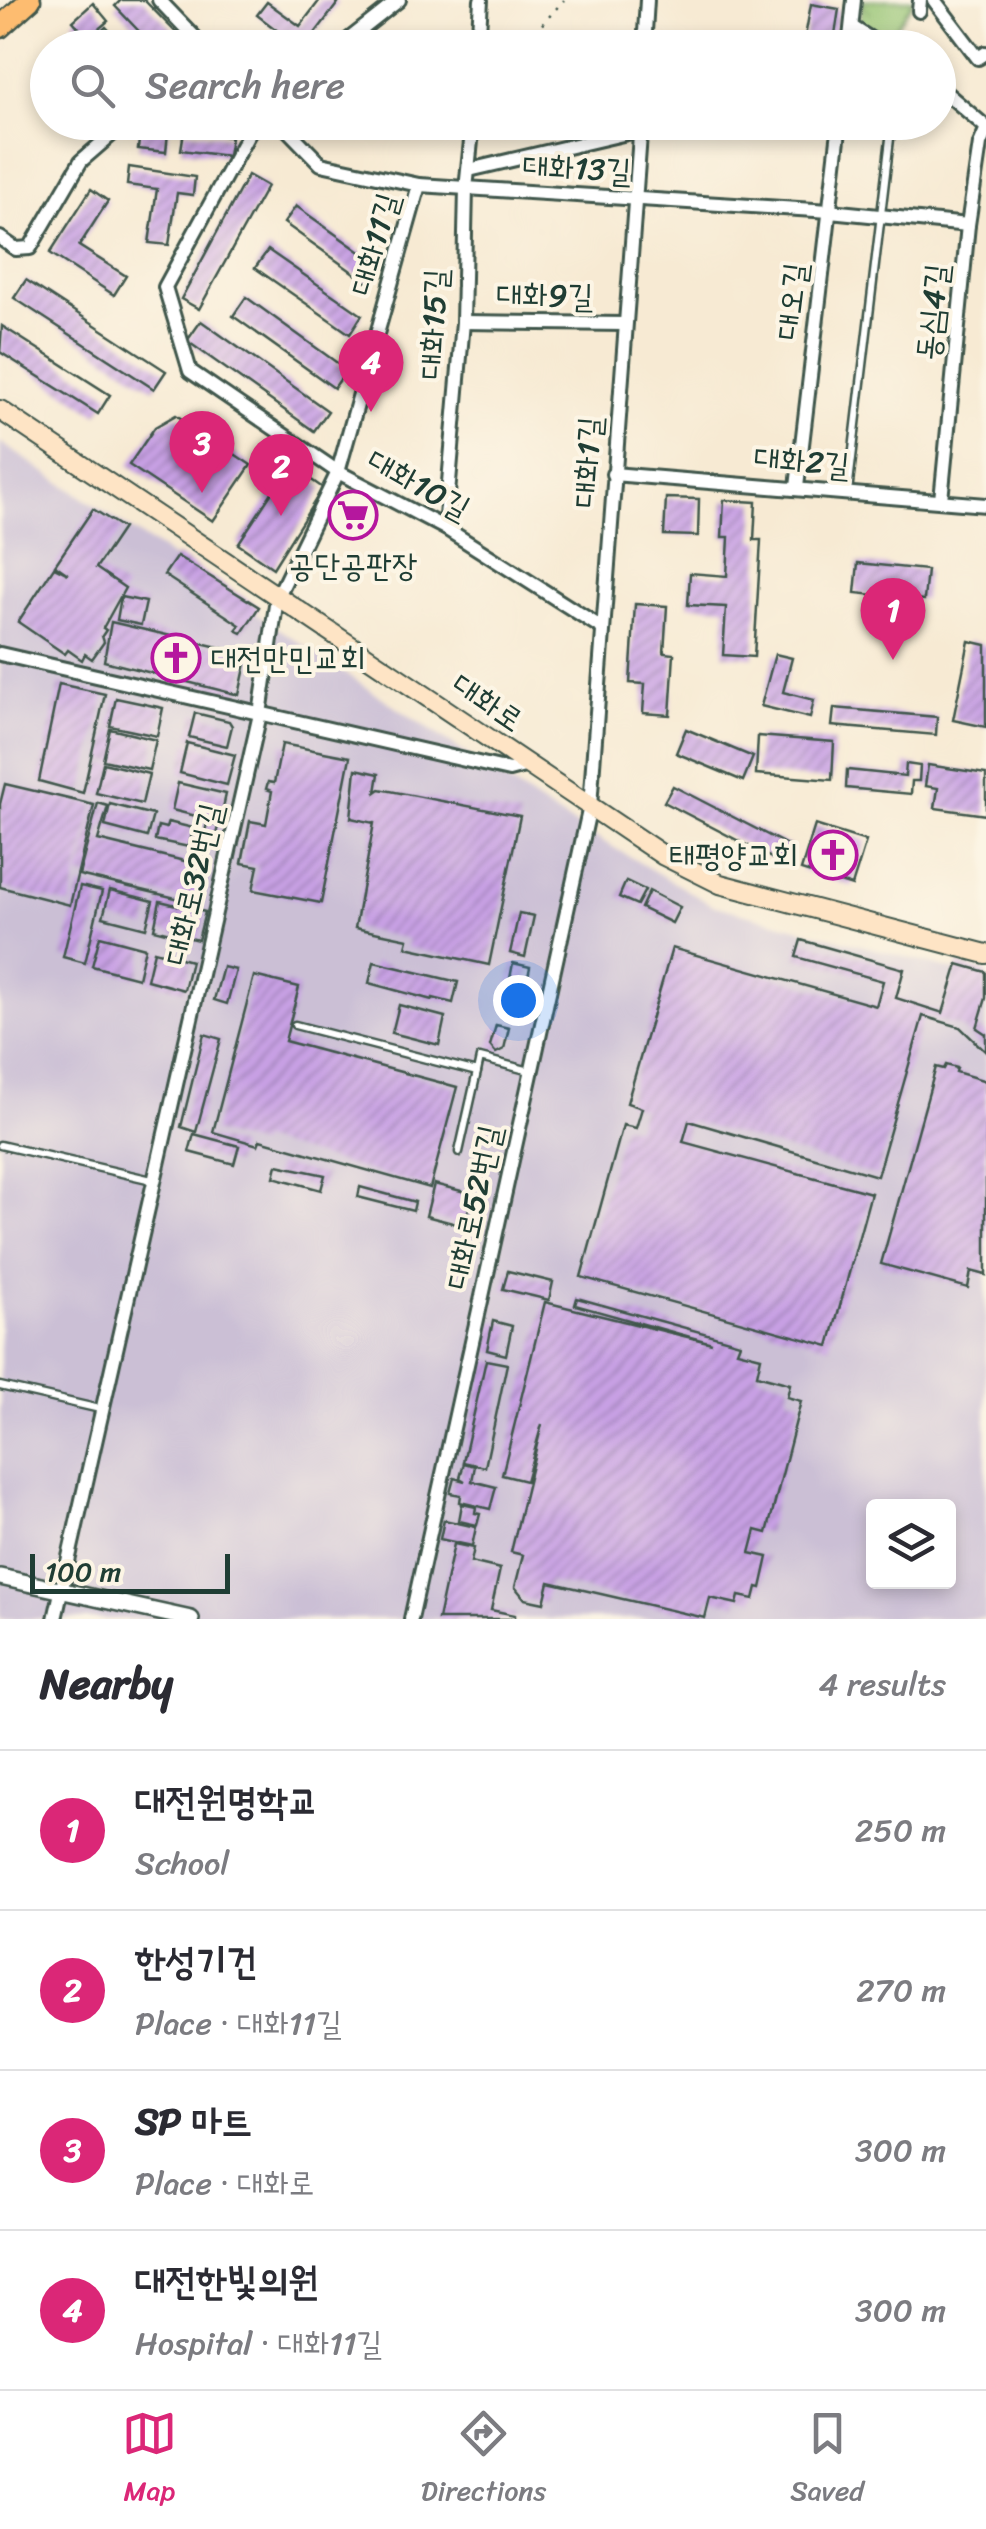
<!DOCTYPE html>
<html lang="en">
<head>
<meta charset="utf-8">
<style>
  body { margin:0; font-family:Sriracha,"Poor Story",sans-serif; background:#f2f2f3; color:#2b2b33 }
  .controls { position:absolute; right:30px; bottom:30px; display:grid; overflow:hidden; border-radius:10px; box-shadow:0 5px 15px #0003 }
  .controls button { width:90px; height:90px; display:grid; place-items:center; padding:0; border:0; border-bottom:2px solid #e1e1e2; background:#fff; color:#2b2b33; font:50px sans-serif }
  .scale { position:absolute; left:30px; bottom:25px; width:200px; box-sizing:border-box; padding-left:10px; border:5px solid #1f3d34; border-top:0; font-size:28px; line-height:35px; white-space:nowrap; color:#1f3d34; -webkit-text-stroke:8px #fcf5e5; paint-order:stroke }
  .you { position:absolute; left:518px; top:1000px; width:35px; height:35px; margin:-25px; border:8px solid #fff; border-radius:50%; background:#1a73e8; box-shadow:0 0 0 15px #1a73e833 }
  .badge { display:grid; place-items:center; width:65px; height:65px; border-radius:50%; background:#db2777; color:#fff; font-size:32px; font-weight:700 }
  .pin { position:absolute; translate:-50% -82px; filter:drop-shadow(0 2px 5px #0008) }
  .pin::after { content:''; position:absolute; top:52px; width:35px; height:30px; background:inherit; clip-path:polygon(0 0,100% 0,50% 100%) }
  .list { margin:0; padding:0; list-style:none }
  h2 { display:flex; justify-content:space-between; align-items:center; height:130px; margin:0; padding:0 40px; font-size:42px }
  h2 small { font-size:32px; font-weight:400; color:#7c7c81 }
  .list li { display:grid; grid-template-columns:65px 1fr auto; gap:30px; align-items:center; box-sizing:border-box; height:160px; padding:0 40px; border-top:2px solid #e1e1e2 }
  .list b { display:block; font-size:38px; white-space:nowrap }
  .list p { margin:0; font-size:32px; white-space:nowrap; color:#7c7c81 }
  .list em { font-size:32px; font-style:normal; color:#7c7c81 }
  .icon { flex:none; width:55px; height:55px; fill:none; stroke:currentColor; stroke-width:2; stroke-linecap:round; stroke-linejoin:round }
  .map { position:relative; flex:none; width:986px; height:1619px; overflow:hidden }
  .search { position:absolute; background:#fff; box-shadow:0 5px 15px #0003; left:30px; right:30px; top:30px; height:110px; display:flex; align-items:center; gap:25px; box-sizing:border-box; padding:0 35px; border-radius:55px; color:#7c7c81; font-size:38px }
  .sheet { height:770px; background:#fff }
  nav { display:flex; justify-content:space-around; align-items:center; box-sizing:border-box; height:140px; border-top:2px solid #e1e1e2; background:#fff; font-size:28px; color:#7c7c81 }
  nav a { display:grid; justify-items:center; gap:5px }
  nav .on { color:#db2777 }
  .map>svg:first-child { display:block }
  .industrial { fill:#cbbfd5; fill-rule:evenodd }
  .park { fill:url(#park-crowns); stroke:#5a8054; stroke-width:2.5 }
  .building { fill:url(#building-hatch) }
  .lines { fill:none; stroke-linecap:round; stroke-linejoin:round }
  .service-casing { stroke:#3f574c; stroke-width:11 }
  .minor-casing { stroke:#3f574c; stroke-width:18 }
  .tertiary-casing { stroke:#3f574c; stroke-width:20 }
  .secondary-casing { stroke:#3f574c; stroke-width:22 }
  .primary-casing { stroke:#3f574c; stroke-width:25 }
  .path { stroke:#3f574c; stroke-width:2.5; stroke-dasharray:2.5 8; stroke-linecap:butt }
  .service { stroke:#fff; stroke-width:6 }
  .minor { stroke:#fff; stroke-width:12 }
  .tertiary { stroke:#fff; stroke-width:15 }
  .secondary { stroke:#fee4c5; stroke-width:18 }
  .primary { stroke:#fdbc6f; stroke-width:20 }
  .labels { text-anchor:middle; stroke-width:8; stroke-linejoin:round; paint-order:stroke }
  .street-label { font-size:32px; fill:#1f3d34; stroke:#fcf5e5 }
  .poi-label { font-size:32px; fill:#1f3d34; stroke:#fcf5e5 }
</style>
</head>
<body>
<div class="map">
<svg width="986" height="1619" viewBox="0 0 986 1619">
  <defs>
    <pattern id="park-crowns" width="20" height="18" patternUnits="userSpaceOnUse" patternTransform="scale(2.5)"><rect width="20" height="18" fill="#96c473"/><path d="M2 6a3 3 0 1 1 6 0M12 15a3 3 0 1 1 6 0" fill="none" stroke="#7aa05f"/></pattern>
    <pattern id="building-hatch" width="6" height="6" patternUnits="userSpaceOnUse" patternTransform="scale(2.5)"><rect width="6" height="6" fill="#c8a0e4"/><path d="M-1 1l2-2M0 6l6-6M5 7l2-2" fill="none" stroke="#a284ba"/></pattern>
  </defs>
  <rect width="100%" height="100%" fill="#fcf5e5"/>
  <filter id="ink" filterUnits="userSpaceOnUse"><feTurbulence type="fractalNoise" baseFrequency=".01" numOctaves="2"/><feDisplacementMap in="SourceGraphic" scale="20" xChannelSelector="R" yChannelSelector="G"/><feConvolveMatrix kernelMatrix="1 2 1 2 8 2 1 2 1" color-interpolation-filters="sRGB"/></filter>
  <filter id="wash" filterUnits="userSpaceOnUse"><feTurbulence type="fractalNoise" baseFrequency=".0048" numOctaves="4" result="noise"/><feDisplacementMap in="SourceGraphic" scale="40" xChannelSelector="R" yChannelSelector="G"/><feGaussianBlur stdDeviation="2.25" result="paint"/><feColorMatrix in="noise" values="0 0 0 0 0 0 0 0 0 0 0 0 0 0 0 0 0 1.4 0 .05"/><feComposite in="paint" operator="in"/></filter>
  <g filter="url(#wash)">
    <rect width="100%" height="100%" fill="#f7ead3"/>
    <path class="industrial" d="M0,442L553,812L712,905L986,979V1619H0ZM874,1506H948V1582H874Z"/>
    <path class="park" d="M862,0H915L888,39L860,23Z"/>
    <g id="blocks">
      <g class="building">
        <path d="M121,0H144L191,48H155L115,6Z"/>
        <path d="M320,0H334L338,3L304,48H300L257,15L267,2L300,26Z"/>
        <path d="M93,3L108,21L88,38L73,21Z"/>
        <path d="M811,4L839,9L833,48H803Z"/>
        <path d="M106,27L126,48H101L93,39Z"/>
        <path d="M141,122L169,123L166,152L138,149Z"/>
        <path d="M184,131L231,137L228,156L181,150Z"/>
        <path d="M129,167L195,177L193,195L177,193L169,245L149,243L157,189L127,185Z"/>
        <path d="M248,175L267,186L199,309L181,299Z"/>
        <path d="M91,189L108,201L79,246L126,276L114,295L50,253Z"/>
        <path d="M296,206L380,266L368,283L284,223Z"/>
        <path d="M268,250L362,315L350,334L255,268Z"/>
        <path d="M26,280L166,371L154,389L14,298Z"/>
        <path d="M246,297L347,370L334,388L233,316Z"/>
        <path d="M201,321L328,411L314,431L187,341Z"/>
        <path d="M2,326L110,395L98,414L0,352Z"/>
        <path d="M176,415L251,465L213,521L129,465L155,427Z"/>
        <path d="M290,465L323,488L273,568L238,544Z"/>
        <path d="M666,498L699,499L698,536L664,535Z"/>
        <path d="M724,500L756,502L754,540H761L754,657L723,655L726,607L688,605L690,573L727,576L729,537H722Z"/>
        <path d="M93,509L123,528L96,568L125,588L103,628L106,630L102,636L104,642L92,659L85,654L82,660L68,650L65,654L18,622L54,567L68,574L55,565Z"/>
        <path d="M177,556L259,607L242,633L236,630L240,625L164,575Z"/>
        <path d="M858,563L927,570L924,600L855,593Z"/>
        <path d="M121,597L146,602L141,625L117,620Z"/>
        <path d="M635,604L667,606L664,653L674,654L670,715L643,713L645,684L630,683Z"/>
        <path d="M111,622L248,654L239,695L104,661Z"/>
        <path d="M969,641L986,645V727L953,720Z"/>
        <path d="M775,654L792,658L783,692L814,700L810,718L761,706Z"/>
        <path d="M59,684L105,694L83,793L39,781Z"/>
        <path d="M116,698L163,708L157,736L110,726Z"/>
        <path d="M834,708L937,717L936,735L832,726Z"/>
        <path d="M195,713L229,721L232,726L227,746L189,737Z"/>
        <path d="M110,729L156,740L149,770L103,760Z"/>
        <path d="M686,729L753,757L743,781L676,753Z"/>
        <path d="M758,736L834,742L832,780L756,774Z"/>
        <path d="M187,743L235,755L227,785L180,773Z"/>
        <path d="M282,744L350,757L321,903L253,890L258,866L242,863L250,821L266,824L272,791L266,789L268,782L274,783Z"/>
        <path d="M103,763L149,774L142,804L96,793Z"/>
        <path d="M906,764L920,766L919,781H912L911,794L846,788L847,770L905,776Z"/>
        <path d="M928,765L986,774V815L935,808L938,788L925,786Z"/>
        <path d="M356,769L379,774L376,792L380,789L520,816L489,965L406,947L408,939L355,928L374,823L351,818Z"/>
        <path d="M178,783L226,794L220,822L172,810Z"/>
        <path d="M5,784L94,805L70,905L0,887V804Z"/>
        <path d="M673,786L793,848L785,865L664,802Z"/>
        <path d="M98,803L108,806L98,840L209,867L201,904L79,875Z"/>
        <path d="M110,804L153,815L147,837L105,826Z"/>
        <path d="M168,822L193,828L189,847L155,840L158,826L166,828Z"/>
        <path d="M207,823L218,826L214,844L203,841Z"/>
        <path d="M815,825L866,841L852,886L801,870Z"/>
        <path d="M626,881L645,890L637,905L619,897Z"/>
        <path d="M80,886L102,891L85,963L63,957Z"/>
        <path d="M110,890L153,901L146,928L103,917Z"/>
        <path d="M649,891L680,907L672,923L641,908Z"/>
        <path d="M160,901L205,912L198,940L154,929Z"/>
        <path d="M519,913L534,916L525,957L510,953Z"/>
        <path d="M100,936L145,948L138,978L92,966Z"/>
        <path d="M801,940L904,969L896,998L943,1013L958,964L986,972V998L977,1028L986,1034V1052L960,1027L923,1016L877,1176L689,1121L683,1142L871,1193L829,1346L581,1277L623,1125L636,1128L642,1108L627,1103L672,948L876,1006L883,981L796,957Z"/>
        <path d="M154,951L191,961L184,990L147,980Z"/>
        <path d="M374,962L458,982L453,1003L433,998L432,1000L369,983Z"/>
        <path d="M513,963L530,967L525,992L508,989Z"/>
        <path d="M223,967L236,970L227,1004L214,1000Z"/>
        <path d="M254,976L299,987L285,1041L457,1087L430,1188L260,1140L258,1145L213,1132Z"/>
        <path d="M399,1005L445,1017L439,1045L392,1033Z"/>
        <path d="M496,1025L509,1028L504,1049L496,1053L490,1046Z"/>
        <path d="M204,1034L221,1039L196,1132L181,1127Z"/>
        <path d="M946,1065L957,1068L956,1072L986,1081V1275L971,1271L968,1288L881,1264L936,1067L944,1069Z"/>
        <path d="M194,1134L239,1146L234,1164L189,1152Z"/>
        <path d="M277,1165L325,1175L321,1190L274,1177Z"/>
        <path d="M434,1184L473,1194L464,1226L426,1216Z"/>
        <path d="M360,1187L415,1202L413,1211L358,1197Z"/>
        <path d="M508,1271L553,1282L549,1300L503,1289Z"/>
        <path d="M577,1298L740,1343L737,1351L761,1357L757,1375L790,1384L787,1397L801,1401L767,1533L756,1530L750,1553L768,1557L761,1588L757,1587L754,1599L739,1596L737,1604L710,1598L705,1618L549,1582L544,1603L525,1599L515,1587L523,1555L511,1552L542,1424L526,1481L502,1475L545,1302L712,1343L575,1305Z"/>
        <path d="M493,1321L512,1326L506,1355L487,1350Z"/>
        <path d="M486,1360L507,1364L485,1467L463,1462Z"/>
        <path d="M464,1463L475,1466L472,1481L496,1487L490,1509L460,1502L461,1495L450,1493L454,1478L465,1481L460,1478Z"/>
        <path d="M462,1504L476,1507L475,1513L480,1514L477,1525L459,1521Z"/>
        <path d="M444,1520L476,1527L472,1546L440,1539Z"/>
        <path d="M454,1544L474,1548L471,1562L500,1569L491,1610L515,1615V1619H438Z"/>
      </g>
    </g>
  </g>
  <g filter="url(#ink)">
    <use href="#blocks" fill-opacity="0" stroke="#3f574c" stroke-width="2.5"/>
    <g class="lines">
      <g class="service-casing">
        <g id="service">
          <path d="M848,492L892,122"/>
          <path d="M295,1025L477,1072L480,1058L530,1071"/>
          <path d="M0,1145L152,1180"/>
          <path d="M459,1152L477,1072"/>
          <path d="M0,1386L100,1409"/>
        </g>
      </g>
      <g class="minor-casing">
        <g id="minor">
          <path d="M159,0L205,48"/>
          <path d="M934,0L978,58L986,53"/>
          <path d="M919,11L920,0"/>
          <path d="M852,27L885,48"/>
          <path d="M338,48L399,0"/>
          <path d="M478,48L481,0"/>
          <path d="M644,48L647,0"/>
          <path d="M849,48L854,0"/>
          <path d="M938,86L986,127"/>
          <path d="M255,122L165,287L190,371L338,472L445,528L602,628"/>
          <path d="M280,122L321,164L419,185L830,211L968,225"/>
          <path d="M469,170L640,130"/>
          <path d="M0,238L16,249L30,248L81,161L126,122"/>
          <path d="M463,322L625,324"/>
          <path d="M613,474L986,505"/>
          <path d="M797,487L840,122"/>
          <path d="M941,500L968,225L980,144L986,130"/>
          <path d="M445,528L463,322L466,189L473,122"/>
          <path d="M0,654L509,770L528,765"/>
          <path d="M55,1619L260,714L277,598L338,472L419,185"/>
          <path d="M411,1619L590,806L641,122"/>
        </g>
      </g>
      <g class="tertiary-casing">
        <path id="tertiary" d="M0,1577L191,1619"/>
      </g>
      <g class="secondary-casing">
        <path id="secondary" d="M0,410L664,856L720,884L986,954"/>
      </g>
      <g class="primary-casing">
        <path id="primary" d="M0,27L30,0"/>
      </g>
      <path class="path" d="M521,48L564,0"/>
      <use href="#service" class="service"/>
      <use href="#minor" class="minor"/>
      <use href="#tertiary" class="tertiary"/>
      <use href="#secondary" class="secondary"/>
      <use href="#primary" class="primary"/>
    </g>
  </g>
  <defs>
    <g id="supermarket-ring" transform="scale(2.5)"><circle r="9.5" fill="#fcf5e5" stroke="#b5179e" stroke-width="1.5"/><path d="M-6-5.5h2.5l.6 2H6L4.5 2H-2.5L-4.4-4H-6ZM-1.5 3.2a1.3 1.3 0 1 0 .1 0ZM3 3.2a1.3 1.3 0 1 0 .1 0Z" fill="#b5179e"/></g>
    <g id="church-ring" transform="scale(2.5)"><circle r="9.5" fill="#fcf5e5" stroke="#b5179e" stroke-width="1.5"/><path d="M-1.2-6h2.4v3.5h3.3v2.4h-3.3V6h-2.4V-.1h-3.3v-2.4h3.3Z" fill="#b5179e"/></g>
  </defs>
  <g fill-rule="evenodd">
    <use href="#supermarket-ring" x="353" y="515"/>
    <use href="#church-ring" x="176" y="658"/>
    <use href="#church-ring" x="833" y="855"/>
  </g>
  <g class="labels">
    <g class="street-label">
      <text transform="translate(577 168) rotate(3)" y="11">대화13길</text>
      <text transform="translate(374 244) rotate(-74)" y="11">대화11길</text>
      <text transform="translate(545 295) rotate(1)" y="11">대화9길</text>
      <text transform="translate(791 301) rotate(-83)" y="11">대오길</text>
      <text transform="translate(932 312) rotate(-84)" y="11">동심4길</text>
      <text transform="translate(433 324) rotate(-87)" y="11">대화15길</text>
      <text transform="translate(802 461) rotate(5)" y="11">대화2길</text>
      <text transform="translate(587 462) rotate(-86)" y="11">대화1길</text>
      <text transform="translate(419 484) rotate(29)" y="11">대화10길</text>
      <text transform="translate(488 702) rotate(34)" y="11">대화로</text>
      <text transform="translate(193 884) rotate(-77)" y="11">대화로32번길</text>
      <text transform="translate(473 1207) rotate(-78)" y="11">대화로52번길</text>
    </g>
    <g class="poi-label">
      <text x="353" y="576">공단공판장</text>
      <text x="211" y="669" text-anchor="start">대전만민교회</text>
      <text x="798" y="866" text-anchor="end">태평양교회</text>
    </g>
  </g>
</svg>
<div class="controls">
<button><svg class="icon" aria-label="layers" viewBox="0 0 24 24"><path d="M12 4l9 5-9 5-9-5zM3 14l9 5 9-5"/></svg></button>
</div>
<div class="scale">100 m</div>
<div class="you"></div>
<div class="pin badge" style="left:893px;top:660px">1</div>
<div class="pin badge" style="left:281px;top:516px">2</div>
<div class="pin badge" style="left:202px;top:493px">3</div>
<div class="pin badge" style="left:371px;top:412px">4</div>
<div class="search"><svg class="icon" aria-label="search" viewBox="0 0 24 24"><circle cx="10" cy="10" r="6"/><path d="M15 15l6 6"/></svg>Search here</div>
</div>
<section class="sheet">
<h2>Nearby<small>4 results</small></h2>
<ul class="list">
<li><span class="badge">1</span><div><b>대전원명학교</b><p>School</p></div><em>250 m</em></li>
<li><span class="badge">2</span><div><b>한성기건</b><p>Place · 대화11길</p></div><em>270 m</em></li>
<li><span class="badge">3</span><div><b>SP 마트</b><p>Place · 대화로</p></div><em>300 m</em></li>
<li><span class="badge">4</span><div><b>대전한빛의원</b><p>Hospital · 대화11길</p></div><em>300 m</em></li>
</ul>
</section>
<nav>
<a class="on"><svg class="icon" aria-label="map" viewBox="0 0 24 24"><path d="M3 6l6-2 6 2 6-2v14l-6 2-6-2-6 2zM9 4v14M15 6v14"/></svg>Map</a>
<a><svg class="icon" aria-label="directions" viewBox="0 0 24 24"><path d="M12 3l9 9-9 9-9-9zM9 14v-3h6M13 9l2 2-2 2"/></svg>Directions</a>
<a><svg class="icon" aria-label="saved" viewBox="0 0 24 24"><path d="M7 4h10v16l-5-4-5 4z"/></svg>Saved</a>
</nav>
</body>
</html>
